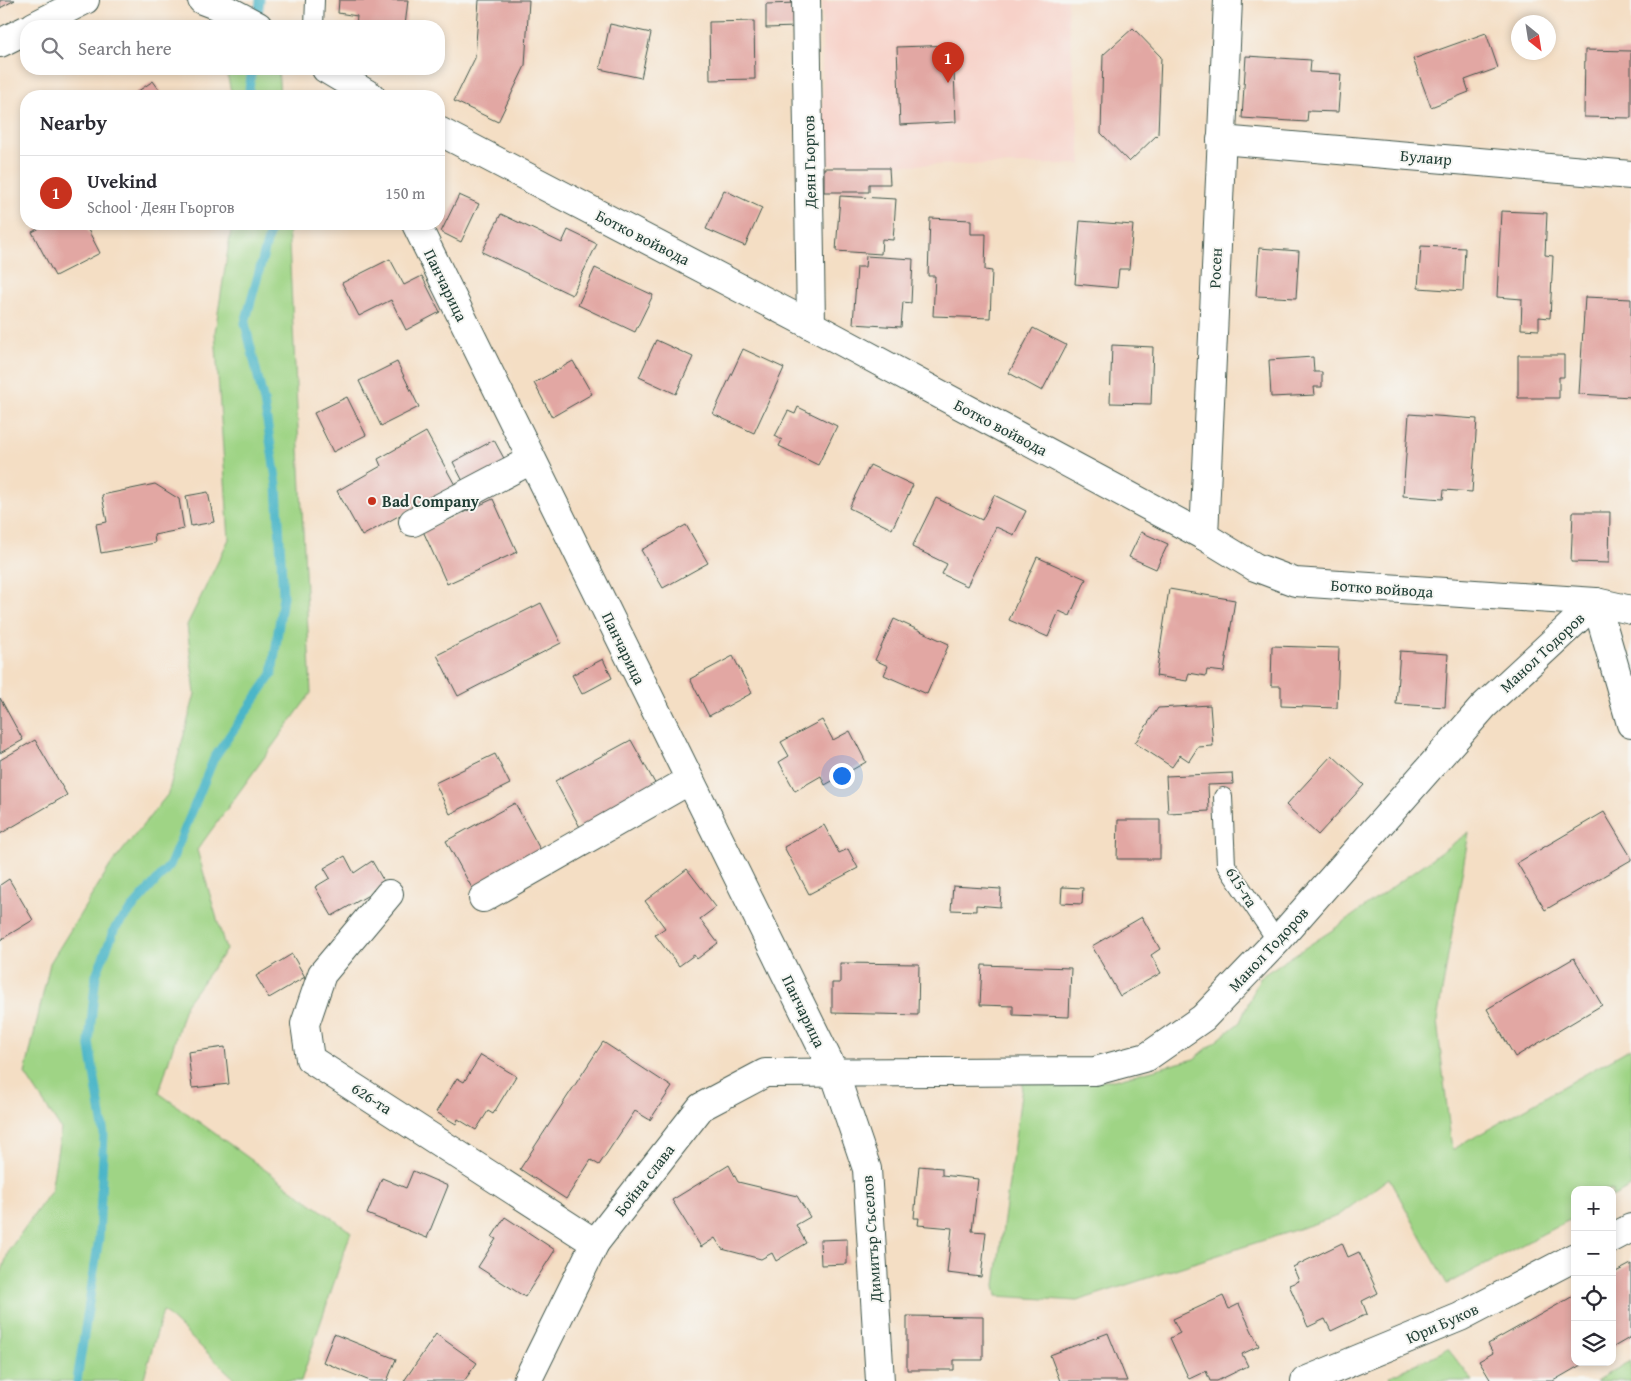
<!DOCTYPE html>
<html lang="en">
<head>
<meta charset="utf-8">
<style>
  body { margin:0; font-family:"Gentium Book Plus",serif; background:#f7f7f7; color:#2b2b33 }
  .controls { position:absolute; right:15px; bottom:15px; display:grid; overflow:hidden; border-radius:10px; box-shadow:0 2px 8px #0003 }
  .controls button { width:45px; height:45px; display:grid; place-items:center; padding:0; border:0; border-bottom:1px solid #e1e1e2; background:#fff; color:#2b2b33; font:25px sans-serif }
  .compass { position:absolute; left:1511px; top:15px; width:45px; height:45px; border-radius:50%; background:#fff; box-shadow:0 2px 8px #0003; rotate:150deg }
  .you { position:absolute; left:841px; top:775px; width:18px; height:18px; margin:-12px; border:4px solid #fff; border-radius:50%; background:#1a73e8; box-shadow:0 0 0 8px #1a73e833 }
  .badge { display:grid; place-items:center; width:32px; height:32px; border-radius:50%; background:#c8321e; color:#fff; font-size:16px; font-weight:700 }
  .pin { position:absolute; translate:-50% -41px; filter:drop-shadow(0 1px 2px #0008) }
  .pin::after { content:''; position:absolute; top:26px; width:18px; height:15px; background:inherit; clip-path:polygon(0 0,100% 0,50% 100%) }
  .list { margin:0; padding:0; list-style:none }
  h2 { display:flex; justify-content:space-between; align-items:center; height:65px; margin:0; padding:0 20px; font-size:21px }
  h2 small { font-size:16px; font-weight:400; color:#7c7c81 }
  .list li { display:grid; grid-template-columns:32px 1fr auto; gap:15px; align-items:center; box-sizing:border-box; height:75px; padding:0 20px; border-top:1px solid #e1e1e2 }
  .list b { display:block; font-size:19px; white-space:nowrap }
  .list p { margin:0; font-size:16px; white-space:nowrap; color:#7c7c81 }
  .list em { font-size:16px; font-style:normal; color:#7c7c81 }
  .icon { flex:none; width:28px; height:28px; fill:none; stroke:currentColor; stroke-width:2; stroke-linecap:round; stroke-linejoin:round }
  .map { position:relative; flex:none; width:1631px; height:1381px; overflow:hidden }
  .search { position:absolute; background:#fff; box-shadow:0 2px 8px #0003; left:20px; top:20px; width:425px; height:55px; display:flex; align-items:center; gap:12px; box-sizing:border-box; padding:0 18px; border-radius:20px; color:#7c7c81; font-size:19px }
  .panel { position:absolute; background:#fff; box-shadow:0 2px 8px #0003; left:20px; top:90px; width:425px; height:140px; border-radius:20px }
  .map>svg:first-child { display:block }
  .built { fill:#f7d1c8 }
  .green { fill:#9fd485; stroke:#5f885c }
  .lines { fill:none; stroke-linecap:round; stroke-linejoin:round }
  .stream { stroke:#4bb6c8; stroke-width:9 }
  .building { fill:#e2a7a3 }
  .service-casing { stroke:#3f554a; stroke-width:20 }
  .minor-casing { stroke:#3f554a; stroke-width:30 }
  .service { stroke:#fff; stroke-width:18 }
  .minor { stroke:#fff; stroke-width:28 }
  .poi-dot { fill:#c8321e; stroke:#f6f6f2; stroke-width:2 }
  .labels { text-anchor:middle; stroke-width:4; stroke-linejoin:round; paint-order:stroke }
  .street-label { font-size:16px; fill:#1f3d34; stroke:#f6f6f2 }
  .poi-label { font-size:16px; font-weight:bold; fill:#1f3d34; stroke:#f6f6f2; text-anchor:start }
</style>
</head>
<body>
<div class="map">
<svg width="1631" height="1381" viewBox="0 0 1631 1381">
  <rect width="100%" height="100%" fill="#f6f6f2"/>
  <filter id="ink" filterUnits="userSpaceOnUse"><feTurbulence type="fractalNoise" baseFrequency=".02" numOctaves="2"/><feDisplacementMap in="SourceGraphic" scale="10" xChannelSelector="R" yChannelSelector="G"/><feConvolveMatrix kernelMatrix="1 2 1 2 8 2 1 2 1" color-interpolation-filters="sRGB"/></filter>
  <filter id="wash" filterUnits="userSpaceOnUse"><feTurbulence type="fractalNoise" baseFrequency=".0096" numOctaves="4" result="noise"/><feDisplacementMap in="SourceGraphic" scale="20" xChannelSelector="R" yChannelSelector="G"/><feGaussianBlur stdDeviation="1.12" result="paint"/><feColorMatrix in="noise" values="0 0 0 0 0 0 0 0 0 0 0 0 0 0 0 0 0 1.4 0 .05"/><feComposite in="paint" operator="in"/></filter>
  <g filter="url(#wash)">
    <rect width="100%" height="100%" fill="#f4dec4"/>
    <path class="built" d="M853,0H1067L1081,164L823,165L822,2Z"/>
    <g class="green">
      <path d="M226,69H278L280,96H232Z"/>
      <path d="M232,224H288L311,693L197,850L226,950L186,1004L159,1093L351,1232L301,1381H237L163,1311L143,1381H0V1277L9,1250L51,1191L61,1129L25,1074L50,963L110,866L168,794L195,694L187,625L229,539L215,332Z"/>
      <path d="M1469,832L1437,1021L1452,1150L1631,1048V1187L1612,1197V1190H1575V1217L1447,1284L1389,1178L1338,1216L1077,1301L997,1296L995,1285L1023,1080H1114L1194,1059L1240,1022L1260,977L1334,929Z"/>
      <path d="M1448,1349L1473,1381H1392L1390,1376Z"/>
      <path d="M1631,1361V1381H1595Z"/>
    </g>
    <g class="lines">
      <g class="stream">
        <path d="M257,22L260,0"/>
        <path d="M251,96L249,89L252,69"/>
        <path d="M77,1381L99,1238L104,1134L89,1042L96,975L115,928L170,865L214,758L272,674L283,596L277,485L264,402L245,323L272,224"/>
      </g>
    </g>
    <g id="blocks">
      <g class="building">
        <path d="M0,0H15L0,8Z"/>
        <path d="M339,0H408L405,26H356L357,16L338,13Z"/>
        <path d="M479,0H529L525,66L498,122L454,101L475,58Z"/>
        <path d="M797,3V27L766,28V4Z"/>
        <path d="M754,21L755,79L710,80L709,22Z"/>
        <path d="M610,24L651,33L641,78L600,69Z"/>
        <path d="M1133,28L1161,57L1158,134L1129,162L1101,133L1103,55Z"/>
        <path d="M1486,33L1498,68L1465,80L1469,92L1431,107L1413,59Z"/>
        <path d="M953,45L956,122L900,125L897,47Z"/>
        <path d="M1585,50L1631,51V118L1584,117Z"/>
        <path d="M1246,56L1311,60L1310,72L1341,74L1338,112L1308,111L1307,122L1242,118Z"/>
        <path d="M153,81L164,96H131Z"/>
        <path d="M824,168H889L890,184H869V192H824Z"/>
        <path d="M724,190L762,208L745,246L706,229Z"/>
        <path d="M459,195L479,204L461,242L441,232Z"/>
        <path d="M840,196L896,199L893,240L882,239L881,254L836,251Z"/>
        <path d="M1501,211L1547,213L1545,255L1553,256L1550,318L1539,317V330L1521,329L1522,299L1497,297Z"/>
        <path d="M501,214L562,243L568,230L597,244L572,295L482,252Z"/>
        <path d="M930,218L971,220V234H986L985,270L992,271L990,318L933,316L935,276H928Z"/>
        <path d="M1080,221L1133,225L1129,269H1119L1117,288L1075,284Z"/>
        <path d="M48,224H85L100,253L55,276L32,232Z"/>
        <path d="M1421,246L1465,248L1463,291L1418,288Z"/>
        <path d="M1259,248L1299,251L1296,298L1256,296Z"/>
        <path d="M866,256L913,259L911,303L903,302L901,327L853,324L857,267H865Z"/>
        <path d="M390,259L404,285L422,276L440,312L406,330L391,300L359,316L342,283Z"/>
        <path d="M595,268L653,295L635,332L578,305Z"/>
        <path d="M1585,297L1631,299V397L1579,394Z"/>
        <path d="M1033,328L1066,345L1042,391L1009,373Z"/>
        <path d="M656,340L693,357L676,394L639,377Z"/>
        <path d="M1112,345L1153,347L1151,404L1110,403Z"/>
        <path d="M743,349L784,368L754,433L713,414Z"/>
        <path d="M1518,355H1564V377H1559V398H1518Z"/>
        <path d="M1313,357L1314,372H1322V387H1314L1315,395L1271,397L1269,360Z"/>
        <path d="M573,361L592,394L552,417L534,383Z"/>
        <path d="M397,362L419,407L381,426L359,381Z"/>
        <path d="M347,397L366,435L333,452L314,413Z"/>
        <path d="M798,407L837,426L818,465L779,446L782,440L775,436L788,411L795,414Z"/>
        <path d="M1409,414L1477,419L1472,492L1444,490L1443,499L1403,496Z"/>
        <path d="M426,432L455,485L362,536L337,491L381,466L378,459Z"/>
        <path d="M494,440L507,464L466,487L453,462Z"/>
        <path d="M870,465L913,485L892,529L849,508Z"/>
        <path d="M155,484L179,499L184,529L154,535L155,543L101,553L96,524L107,522L102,495Z"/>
        <path d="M208,492L214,522L191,526L186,496Z"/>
        <path d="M994,495L1026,511L1014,535L996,527L967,586L942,574L947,564L912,547L936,498L982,520Z"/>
        <path d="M493,499L517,552L447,584L423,531Z"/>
        <path d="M1573,512H1610L1609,563L1571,562Z"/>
        <path d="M686,525L708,563L663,588L641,550Z"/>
        <path d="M1141,532L1168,544L1156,569L1129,557Z"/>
        <path d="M1037,557L1086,579L1070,616L1059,611L1048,637L1009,620Z"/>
        <path d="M1169,589L1235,600L1224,672L1207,670L1206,676L1189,673L1187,681L1156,676Z"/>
        <path d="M541,603L561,643L458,696L437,655Z"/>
        <path d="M894,619L949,644L927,694L884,675L888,666L875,660Z"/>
        <path d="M1272,646L1339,648L1337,708L1281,706V686H1271Z"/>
        <path d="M1400,651L1448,654L1445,707L1396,704Z"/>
        <path d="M733,656L752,693L709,716L690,679Z"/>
        <path d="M603,659L612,678L582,694L572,675Z"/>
        <path d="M0,698L23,740L0,753Z"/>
        <path d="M1210,705L1213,746L1198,747L1189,761L1180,755L1172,767L1135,743L1158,708Z"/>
        <path d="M822,720L833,740L850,731L866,762L825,785L821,776L795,791L779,762L789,756L781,742Z"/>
        <path d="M35,740L67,795L0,834V760Z"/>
        <path d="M631,740L657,787L581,829L555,781Z"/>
        <path d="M495,754L510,784L450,814L435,783Z"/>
        <path d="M1332,755L1364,785L1318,835L1286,805Z"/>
        <path d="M1232,773L1233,784L1208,785L1209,811L1168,813L1166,776Z"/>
        <path d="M515,803L541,851L472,888L446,841Z"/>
        <path d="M1604,812L1631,857V860L1545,910L1517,863Z"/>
        <path d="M1118,820H1160V859H1117Z"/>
        <path d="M824,825L839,853L848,849L858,868L809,894L784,847Z"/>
        <path d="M345,856L354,873L372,861L386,885L332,916L315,887L330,878L324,868Z"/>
        <path d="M687,869L716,907L700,919L718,943L697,959L694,955L679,966L655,935L665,928L645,901Z"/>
        <path d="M9,879L33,920L0,940V885Z"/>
        <path d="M953,886L1001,889L1000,907L976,905V911L951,910Z"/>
        <path d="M1062,887L1083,888L1082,904L1061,903Z"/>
        <path d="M1142,917L1160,949L1151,955L1161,973L1120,996L1092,946Z"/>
        <path d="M292,954L305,977L269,998L256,976Z"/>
        <path d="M1574,958L1602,1005L1515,1057L1487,1009Z"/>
        <path d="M840,963L919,964L918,1015L832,1013V983H840Z"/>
        <path d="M982,965L1071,968L1069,1017L1013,1015V1006L980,1005Z"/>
        <path d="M603,1042L672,1087L650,1120L635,1111L599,1165L591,1160L566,1199L520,1169Z"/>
        <path d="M225,1047L229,1084L192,1088L188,1052Z"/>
        <path d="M481,1055L516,1076L493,1114L488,1111L476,1130L458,1119L456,1124L436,1112L457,1078L464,1082Z"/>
        <path d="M729,1165L738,1182L797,1196L810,1217L796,1225L806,1243L776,1261L772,1253L761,1259L722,1249L715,1238L701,1247L672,1200Z"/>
        <path d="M919,1166L942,1168V1175L978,1179L972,1231L986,1232L981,1277L947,1273L952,1228L918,1225L919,1218H914Z"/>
        <path d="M413,1171L448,1186L427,1238L367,1214L382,1178L406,1188Z"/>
        <path d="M505,1217L555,1250L525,1297L478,1267L496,1239L492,1237Z"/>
        <path d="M847,1239V1264L821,1265L820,1240Z"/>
        <path d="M1342,1243L1348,1257L1359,1252L1378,1293L1362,1301L1367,1314L1331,1331L1325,1319L1308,1327L1289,1285L1299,1281L1293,1267Z"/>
        <path d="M1631,1264V1337L1612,1348V1274Z"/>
        <path d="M1575,1295V1362H1586L1553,1381H1491L1479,1361L1493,1353L1488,1344Z"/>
        <path d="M1223,1296L1229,1309L1239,1304L1259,1346L1242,1354L1248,1366L1217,1381H1210L1206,1371L1189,1379L1170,1338L1180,1333L1173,1319Z"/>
        <path d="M907,1316L983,1317V1360H954V1370H907Z"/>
        <path d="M1108,1333L1127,1381H1060L1050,1355Z"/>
        <path d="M334,1334L396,1359L387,1381H370L323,1362Z"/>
        <path d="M436,1334L477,1363L464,1381H404Z"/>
      </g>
    </g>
  </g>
  <g filter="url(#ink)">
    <use href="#blocks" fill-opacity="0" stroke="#3f554a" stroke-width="1"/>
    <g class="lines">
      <g class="service-casing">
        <g id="service">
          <path d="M314,26L315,0"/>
          <path d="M1223,797L1226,865L1277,941"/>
        </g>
      </g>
      <g class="minor-casing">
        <g id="minor">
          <path d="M202,0L228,10L258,26"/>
          <path d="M806,0L811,325"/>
          <path d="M34,26L85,0"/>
          <path d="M0,43L26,30"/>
          <path d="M326,69L371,96"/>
          <path d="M439,131L811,325L1204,536L1255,567L1295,582L1596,602L1631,610"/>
          <path d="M1221,140L1631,175"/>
          <path d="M416,224L834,1072L867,1169L880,1381"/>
          <path d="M413,522L531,460"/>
          <path d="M1204,536L1228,0"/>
          <path d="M1596,602L1631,724"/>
          <path d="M389,894L322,974L305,1024L310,1059L595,1243"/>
          <path d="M483,898L690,780"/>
          <path d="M1612,1238L1631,1228"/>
          <path d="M527,1381L595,1243L701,1107L765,1073L1095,1071L1147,1057L1203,1018L1277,941L1484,706L1596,602"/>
          <path d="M1305,1381L1460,1317L1575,1257"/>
        </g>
      </g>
      <use href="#service" class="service"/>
      <use href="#minor" class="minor"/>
    </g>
  </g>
  <circle class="poi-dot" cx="372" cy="501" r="5"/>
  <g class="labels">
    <g class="street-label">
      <text transform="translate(1426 157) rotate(5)" y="6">Булаир</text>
      <text transform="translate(809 162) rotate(-91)" y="6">Деян Гьоргов</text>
      <text transform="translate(643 237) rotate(27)" y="6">Ботко войвода</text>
      <text transform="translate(1215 268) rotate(-88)" y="6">Росен</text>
      <text transform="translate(446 285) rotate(64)" y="6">Панчарица</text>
      <text transform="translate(1001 427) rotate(28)" y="6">Ботко войвода</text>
      <text transform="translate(1382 588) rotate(4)" y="6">Ботко войвода</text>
      <text transform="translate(624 648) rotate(64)" y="6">Панчарица</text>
      <text transform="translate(1542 652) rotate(-43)" y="6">Манол Тодоров</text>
      <text transform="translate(1242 887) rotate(58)" y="6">615-та</text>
      <text transform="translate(1268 949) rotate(-47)" y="6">Манол Тодоров</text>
      <text transform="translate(804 1011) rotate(64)" y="6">Панчарица</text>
      <text transform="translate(372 1098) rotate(33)" y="6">626-та</text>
      <text transform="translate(644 1180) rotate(-52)" y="6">Бойна слава</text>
      <text transform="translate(871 1239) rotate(-94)" y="6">Димитър Съселов</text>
      <text transform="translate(1442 1323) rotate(-24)" y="6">Юри Буков</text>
    </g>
    <g class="poi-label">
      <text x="382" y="507">Bad Company</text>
    </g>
  </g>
</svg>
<div class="controls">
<button>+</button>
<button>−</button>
<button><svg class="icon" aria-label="locate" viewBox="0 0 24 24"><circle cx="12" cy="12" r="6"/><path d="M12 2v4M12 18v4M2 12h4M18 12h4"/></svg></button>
<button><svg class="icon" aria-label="layers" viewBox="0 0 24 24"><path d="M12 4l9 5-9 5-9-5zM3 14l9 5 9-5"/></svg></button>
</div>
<svg class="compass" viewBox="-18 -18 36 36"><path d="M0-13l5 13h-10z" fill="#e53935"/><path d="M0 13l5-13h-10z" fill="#7c7c81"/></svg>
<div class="you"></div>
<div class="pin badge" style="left:948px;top:83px">1</div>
<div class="search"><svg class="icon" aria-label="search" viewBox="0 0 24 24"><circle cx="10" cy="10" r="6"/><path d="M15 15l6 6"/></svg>Search here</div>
<section class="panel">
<h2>Nearby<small></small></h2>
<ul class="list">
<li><span class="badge">1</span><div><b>Uvekind</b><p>School · Деян Гьоргов</p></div><em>150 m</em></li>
</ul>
</section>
</div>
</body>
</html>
